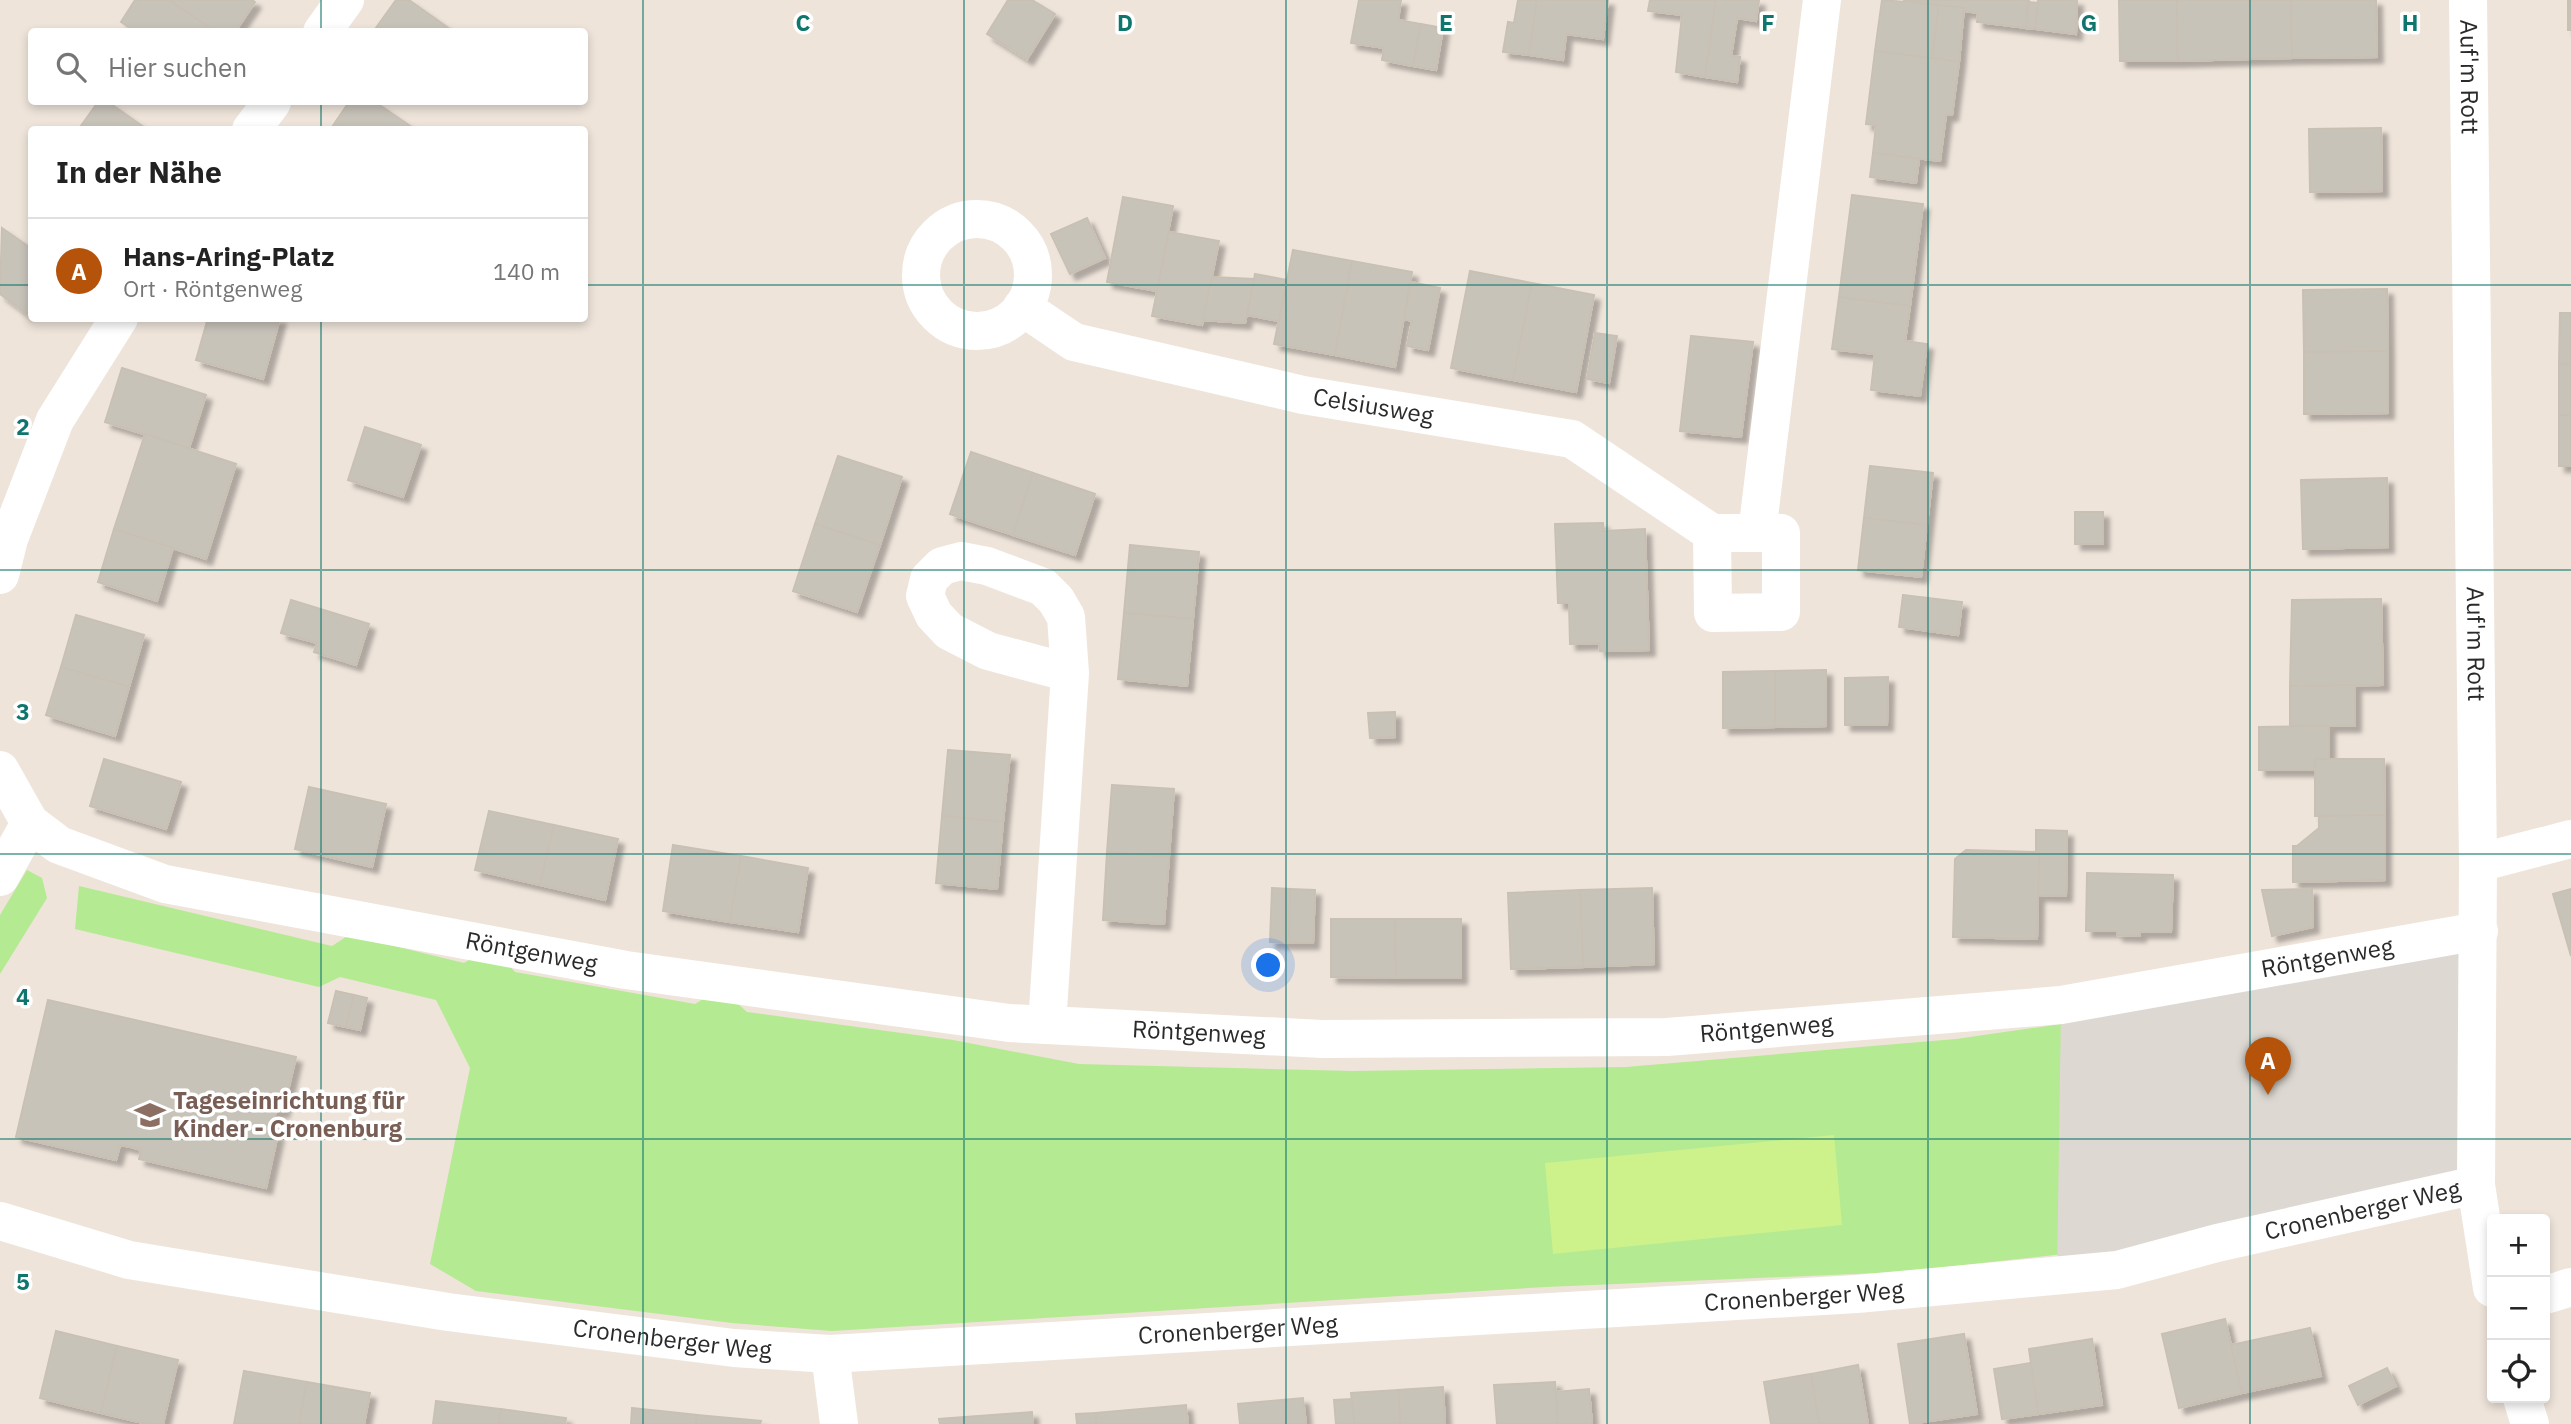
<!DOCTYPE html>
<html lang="de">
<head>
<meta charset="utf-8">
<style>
  body { margin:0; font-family:"IBM Plex Sans",sans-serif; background:#f6f6f6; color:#222 }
  .controls { position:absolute; right:21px; bottom:21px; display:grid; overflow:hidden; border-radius:7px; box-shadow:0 4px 10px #0003 }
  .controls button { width:63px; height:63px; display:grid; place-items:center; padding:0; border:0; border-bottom:2px solid #e0e0e0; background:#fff; color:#222; font:35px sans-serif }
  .you { position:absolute; left:1269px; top:966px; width:24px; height:24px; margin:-18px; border:5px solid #fff; border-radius:50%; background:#1a73e8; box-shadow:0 0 0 10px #1a73e833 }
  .badge { display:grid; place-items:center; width:46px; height:46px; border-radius:50%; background:#b45309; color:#fff; font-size:23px; font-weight:700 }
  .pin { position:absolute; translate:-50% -58px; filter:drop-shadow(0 2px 4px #0008) }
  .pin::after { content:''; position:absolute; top:37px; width:24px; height:21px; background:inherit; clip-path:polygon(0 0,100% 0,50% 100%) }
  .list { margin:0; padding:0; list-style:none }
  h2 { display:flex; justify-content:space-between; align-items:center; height:91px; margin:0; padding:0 28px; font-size:30px }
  h2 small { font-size:23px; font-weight:400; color:#767676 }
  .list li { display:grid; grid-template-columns:46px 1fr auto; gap:21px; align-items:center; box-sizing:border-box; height:105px; padding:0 28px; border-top:2px solid #e0e0e0 }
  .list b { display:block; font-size:26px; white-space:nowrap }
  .list p { margin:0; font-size:23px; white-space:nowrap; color:#767676 }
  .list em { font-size:23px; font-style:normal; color:#767676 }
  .icon { flex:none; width:38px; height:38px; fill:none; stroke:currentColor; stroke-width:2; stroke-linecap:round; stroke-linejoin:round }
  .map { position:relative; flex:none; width:2571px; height:1424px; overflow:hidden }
  .search { position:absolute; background:#fff; box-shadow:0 4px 10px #0003; left:28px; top:28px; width:560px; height:77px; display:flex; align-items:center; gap:18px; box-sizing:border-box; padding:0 24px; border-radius:7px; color:#767676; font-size:26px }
  .panel { position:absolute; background:#fff; box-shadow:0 4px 10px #0003; left:28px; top:126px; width:560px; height:196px; border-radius:7px }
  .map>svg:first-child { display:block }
  .green { fill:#b4ea91 }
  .pitch { fill:#cdf28c }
  .plaza { fill:#ddd8d2 }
  .building { fill:#c8c3b9; stroke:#c9c0b4; stroke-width:2; filter:url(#shadow) }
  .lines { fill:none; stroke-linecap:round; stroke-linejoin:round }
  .street { stroke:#fff; stroke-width:38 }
  .grid { fill:none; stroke:#0f766e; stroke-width:2; stroke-opacity:0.55 }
  .labels { text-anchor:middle; stroke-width:7; stroke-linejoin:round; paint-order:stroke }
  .street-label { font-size:24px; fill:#2a2a2a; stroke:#fff }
  .education-label { font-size:24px; font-weight:bold; fill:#785e54; stroke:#fff; text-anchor:start }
  .grid-label { font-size:23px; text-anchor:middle; font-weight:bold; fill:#0f766e; stroke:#fff; stroke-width:7; stroke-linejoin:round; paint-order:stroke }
</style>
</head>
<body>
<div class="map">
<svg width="2571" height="1424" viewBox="0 0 2571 1424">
  <defs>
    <filter id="shadow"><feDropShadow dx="6" dy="6" stdDeviation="2" flood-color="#0004"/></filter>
  </defs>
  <rect width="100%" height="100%" fill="#eee4da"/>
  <g class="green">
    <path d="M27,870L42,878L47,898L0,974V915Z"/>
    <path d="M79,886L332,946L349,935L464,963L474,957L507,963L515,972L695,1004L703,999L737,1003L747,1012L953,1040L1079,1064L1353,1071L1626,1067L1956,1039L2180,1007L2135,1246L1900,1272L1546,1287L832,1331L732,1323L476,1291L430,1264L470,1068L436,1000L340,977L319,987L75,929Z"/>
  </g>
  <path class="pitch" d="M1834,1135L1842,1225L1553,1254L1545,1163Z"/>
  <path class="plaza" d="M2479,931L2476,1185L2057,1276L2061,1005Z"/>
  <g class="building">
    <path d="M135,0H169L217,32H136L121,22Z"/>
    <path d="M169,0H252L255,2L235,32H217Z"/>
    <path d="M396,0H409L454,32H373Z"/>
    <path d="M1008,0H1032L1055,14L1027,59L987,34Z"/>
    <path d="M1359,0H1401L1398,20L1421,24L1413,66L1382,60L1384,48L1351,43Z"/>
    <path d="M1518,0H1537L1529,55L1503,52L1508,22L1514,23Z"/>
    <path d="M1537,0H1608L1603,39L1566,34L1563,60L1529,55Z"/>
    <path d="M1650,0H1716L1705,77L1676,72L1682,15L1648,11Z"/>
    <path d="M1716,0H1759L1756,21L1737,18L1731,56L1740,57L1737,82L1705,77Z"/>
    <path d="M1882,0L1939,5L1932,58L1875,51Z"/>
    <path d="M1903,0H2029L2026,28L1977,22L1978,13L1964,11V8Z"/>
    <path d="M2038,0H2077L2076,34L2035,29Z"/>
    <path d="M2119,0H2177L2178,61H2120Z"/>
    <path d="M2177,0H2291L2292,58L2178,61Z"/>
    <path d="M2291,0H2376L2377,57L2292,58Z"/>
    <rect x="2568" y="0" width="3" height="30"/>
    <path d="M2028,2L2038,3L2035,29L2026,28Z"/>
    <path d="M1939,5L1964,8L1959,62L1932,58Z"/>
    <path d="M1421,24L1443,28L1436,70L1413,66Z"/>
    <path d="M1875,51L1959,62L1952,115H1946L1940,161L1873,153L1876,125L1866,124Z"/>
    <path d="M98,102H108L148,130H78Z"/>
    <path d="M349,102H375L416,130H330Z"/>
    <path d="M2381,128L2382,191L2310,192L2309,129Z"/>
    <path d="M1873,153L1919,159L1916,183L1870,177Z"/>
    <path d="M1852,195L1923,204L1910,306L1839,297Z"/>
    <path d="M1123,197L1173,206L1157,291L1107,282Z"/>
    <path d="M1087,218L1105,258L1070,274L1051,234Z"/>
    <path d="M2,228L32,249V307L27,314L0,294Z"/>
    <path d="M1169,232L1219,241L1202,325L1152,316Z"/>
    <path d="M1293,250L1352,261L1335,355L1274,344Z"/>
    <path d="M1352,261L1412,272L1395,367L1335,355Z"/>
    <path d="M1470,271L1532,283L1513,380L1451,368Z"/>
    <path d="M1255,274L1287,280L1279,321L1247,315Z"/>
    <path d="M1212,277L1254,279L1245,323L1203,320Z"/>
    <path d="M1411,282L1440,288L1428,350L1407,346L1412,321L1404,319Z"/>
    <path d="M1532,283L1594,295L1576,392L1513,380Z"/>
    <path d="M2387,289L2388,351L2304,352L2303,290Z"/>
    <path d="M1839,297L1910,306L1905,341L1927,344L1920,396L1871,390L1875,354L1832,349Z"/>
    <path d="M2560,313H2571V364H2559Z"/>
    <path d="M208,318H280L263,379L196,360Z"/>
    <path d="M1595,333L1617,336L1609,383L1587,379Z"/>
    <path d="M1691,336L1753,342L1741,437L1680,431Z"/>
    <path d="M2388,351V413L2304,414V352Z"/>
    <rect x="2559" y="364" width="12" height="51"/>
    <path d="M122,368L206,395L189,448L105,422Z"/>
    <rect x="2559" y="415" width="12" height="51"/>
    <path d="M365,427L421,445L403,497L348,480Z"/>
    <path d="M145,434L236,464L206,559L114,529Z"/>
    <path d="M971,452L1033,473L1013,535L950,514Z"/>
    <path d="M838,456L902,477L880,545L815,524Z"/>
    <path d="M1870,466L1933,473L1927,525L1864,518Z"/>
    <path d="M1033,473L1095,494L1075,555L1013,535Z"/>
    <path d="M2387,478L2388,547L2303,549L2301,480Z"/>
    <rect x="2075" y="512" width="28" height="32"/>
    <path d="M1864,518L1927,525L1921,577L1858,570Z"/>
    <path d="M1603,523V531L1645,529L1649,650L1600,651L1599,643L1570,644L1569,603H1558L1555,524Z"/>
    <path d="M815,524L880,545L857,612L793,591Z"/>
    <path d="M114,529L173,548L157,601L98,582Z"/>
    <path d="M1130,545L1199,552L1193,619L1124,613Z"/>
    <path d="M1903,595L1962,602L1958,635L1899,627Z"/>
    <path d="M2381,599L2383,685L2290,686L2292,600Z"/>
    <path d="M291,600L369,624L356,665L314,652L317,643L281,633Z"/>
    <path d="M1124,613L1193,619L1187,686L1118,679Z"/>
    <path d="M76,615L144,635L129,687L61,667Z"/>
    <path d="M61,667L129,687L115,736L46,715Z"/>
    <path d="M1826,670V726L1775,727V671Z"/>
    <path d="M1775,671V727L1723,728V672Z"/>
    <path d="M1888,677L1887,725H1845V678Z"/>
    <path d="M2355,685V726H2290V686Z"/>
    <path d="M1395,712V737L1370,738L1368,713Z"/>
    <path d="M2329,726V759H2315V770H2259V727Z"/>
    <path d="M948,750L1010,755L1003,822L942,816Z"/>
    <path d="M104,759L181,782L166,829L90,806Z"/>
    <path d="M2315,759H2384L2385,815L2315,816Z"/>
    <path d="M1112,785L1174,789L1169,857L1107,852Z"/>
    <path d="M309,787L386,804L372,867L295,849Z"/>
    <path d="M489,811L554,825L540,885L475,870Z"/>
    <path d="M2385,815V880L2293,882V846H2297L2319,828V816Z"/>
    <path d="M942,816L1003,822L997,889L936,883Z"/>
    <path d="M554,825L618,839L605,900L540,885Z"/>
    <path d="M2036,830L2067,831L2066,896L2038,895L2039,852H2036Z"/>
    <path d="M673,845L741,856L730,922L663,911Z"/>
    <path d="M1966,850L2039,852L2037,939L1953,937L1955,859Z"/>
    <path d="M1107,852L1169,857L1164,924L1103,920Z"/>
    <path d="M741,856L808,868L798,932L730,922Z"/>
    <path d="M2087,873L2173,875L2171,932H2140V936L2117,935V931H2086Z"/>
    <path d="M1272,888L1290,889L1289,943L1270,942Z"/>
    <path d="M1652,888L1654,964L1583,967L1580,890Z"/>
    <path d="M1290,889L1315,890L1313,943H1289Z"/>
    <path d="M2312,889L2313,927L2272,936L2262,890Z"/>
    <path d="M2571,889V956L2553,894Z"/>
    <path d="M1580,890L1583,967L1511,969L1508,893Z"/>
    <path d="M1331,919H1395L1396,978L1331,977Z"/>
    <path d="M1395,919H1461V978H1396Z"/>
    <path d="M336,991L354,995L346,1027L328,1023Z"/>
    <path d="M354,995L367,998L360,1030L346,1027Z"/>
    <path d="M48,1000L296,1057L283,1112L276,1111L271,1133L278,1134L266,1188L139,1159L141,1150L131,1147L120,1145L116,1160L16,1137Z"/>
    <path d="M2225,1319L2242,1393L2179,1408L2162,1334Z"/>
    <path d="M2310,1328L2321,1376L2242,1393L2231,1345Z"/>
    <path d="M56,1331L117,1346L101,1413L40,1398Z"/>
    <path d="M1964,1334L1977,1414L1910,1424L1898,1344Z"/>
    <path d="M2092,1339L2102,1405L2038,1414L2029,1349Z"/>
    <path d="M117,1346L178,1360L163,1424H147L101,1413Z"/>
    <path d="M2031,1363L2038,1414L2002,1419L1994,1369Z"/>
    <path d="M1858,1365L1868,1424H1819L1811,1374Z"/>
    <path d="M2387,1368L2396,1386L2358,1405L2349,1386Z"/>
    <path d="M244,1371L307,1382L299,1424H234Z"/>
    <path d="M1811,1374L1819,1424H1771L1764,1382Z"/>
    <path d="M307,1382L370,1393L364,1424H299Z"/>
    <path d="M1555,1382L1558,1424H1497L1494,1385Z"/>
    <path d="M1443,1387L1445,1424H1400L1398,1390Z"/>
    <path d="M1589,1389L1592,1424H1558L1556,1392Z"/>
    <path d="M1398,1390L1400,1424H1354L1351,1393Z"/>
    <path d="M1303,1398L1306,1424H1240L1238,1404Z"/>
    <path d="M1352,1399L1354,1424H1336L1334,1400Z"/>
    <path d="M436,1401L501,1409L499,1424H433Z"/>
    <path d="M1186,1405L1188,1424H1096V1413Z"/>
    <path d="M632,1408L697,1415L696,1424H631Z"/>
    <path d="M501,1409L566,1418L565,1424H499Z"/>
    <path d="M1032,1412L1033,1424H940L939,1419Z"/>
    <path d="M1096,1413V1424H1077L1076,1414Z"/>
    <path d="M697,1415L761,1421L760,1424H696Z"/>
  </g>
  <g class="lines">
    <g class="street">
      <path id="s1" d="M2468,0L2478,863L2476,1185L2492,1288"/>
      <path d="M322,32L345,0"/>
      <path d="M251,130L272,102"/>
      <circle cx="977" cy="275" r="56"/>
      <path id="s2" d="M1022,307L1074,342L1303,395L1572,439L1712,533"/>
      <path d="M1712,533H1781V612L1713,613Z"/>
      <path d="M1757,533L1822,0"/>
      <path d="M0,575L9,539L55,420L119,318"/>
      <path id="s3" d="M0,770L30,823L59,845L165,884L626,970L1009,1023L1322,1039L1667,1037L2061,1005L2479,931"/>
      <path d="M2478,863L2571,839"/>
      <path d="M0,877L30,823"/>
      <path d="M1047,1025L1070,673L1066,617L1056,600L1043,587L987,566L961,561L942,566L929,579L925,596L934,615L949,631L988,651L1070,673"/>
      <path id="s4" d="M0,1221L129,1260L448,1312L734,1348L830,1354L1857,1294L2117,1270L2217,1243L2476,1185"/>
      <path d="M2545,1295L2571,1287"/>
      <path d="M830,1354L839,1424"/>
      <path d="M2522,1398L2530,1424"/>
    </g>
  </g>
  <path class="grid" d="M321,0V32M643,0V1424M964,0V1424M1286,0V1424M1607,0V1424M1928,0V1424M2250,0V1424M321,102V130M0,285H32M584,285H2571M321,318V1424M0,570H2571M0,854H2571M0,1139H2571"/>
  <defs>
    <g id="school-bare" transform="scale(2.415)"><path d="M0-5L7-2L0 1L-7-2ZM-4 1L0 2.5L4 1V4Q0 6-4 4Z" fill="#8d6e63" stroke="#fff" stroke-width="2.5" paint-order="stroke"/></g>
  </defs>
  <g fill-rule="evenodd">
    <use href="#school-bare" x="150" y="1115"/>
  </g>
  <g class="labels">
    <g class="street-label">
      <text dy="8" stroke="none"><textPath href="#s1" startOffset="77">Auf'm Rott</textPath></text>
      <text dy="8" stroke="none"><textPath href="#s2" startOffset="369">Celsiusweg</textPath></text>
      <text dy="8" stroke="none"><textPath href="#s1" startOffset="644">Auf'm Rott</textPath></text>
      <text dy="8" stroke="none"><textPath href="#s3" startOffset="583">Röntgenweg</textPath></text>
      <text dy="8" stroke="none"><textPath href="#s3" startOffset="2390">Röntgenweg</textPath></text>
      <text dy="8" stroke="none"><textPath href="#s3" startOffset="1824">Röntgenweg</textPath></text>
      <text dy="8" stroke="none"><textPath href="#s3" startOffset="1256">Röntgenweg</textPath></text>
      <text dy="8" stroke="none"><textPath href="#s4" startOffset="2385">Cronenberger Weg</textPath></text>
      <text dy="8" stroke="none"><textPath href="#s4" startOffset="1818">Cronenberger Weg</textPath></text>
      <text dy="8" stroke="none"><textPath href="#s4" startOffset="1251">Cronenberger Weg</textPath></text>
      <text dy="8" stroke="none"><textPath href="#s4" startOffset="684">Cronenberger Weg</textPath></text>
    </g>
    <g class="education-label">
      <text x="173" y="1109">Tageseinrichtung für<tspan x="173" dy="28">Kinder - Cronenburg</tspan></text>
    </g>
  </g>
  <g class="grid-label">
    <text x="803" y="31">C</text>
    <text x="1125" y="31">D</text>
    <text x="1446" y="31">E</text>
    <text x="1768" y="31">F</text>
    <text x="2089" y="31">G</text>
    <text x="2410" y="31">H</text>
    <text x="23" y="435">2</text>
    <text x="23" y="720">3</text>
    <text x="23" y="1005">4</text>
    <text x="23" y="1290">5</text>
  </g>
</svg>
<div class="controls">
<button>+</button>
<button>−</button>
<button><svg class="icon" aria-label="locate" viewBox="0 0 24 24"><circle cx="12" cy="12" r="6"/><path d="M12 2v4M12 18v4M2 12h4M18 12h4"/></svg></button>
</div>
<div class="you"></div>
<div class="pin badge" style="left:2268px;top:1095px">A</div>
<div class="search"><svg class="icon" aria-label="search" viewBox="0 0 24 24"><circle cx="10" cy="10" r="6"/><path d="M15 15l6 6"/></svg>Hier suchen</div>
<section class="panel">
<h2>In der Nähe<small></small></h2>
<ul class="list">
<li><span class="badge">A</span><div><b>Hans-Aring-Platz</b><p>Ort · Röntgenweg</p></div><em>140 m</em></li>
</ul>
</section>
</div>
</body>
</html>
